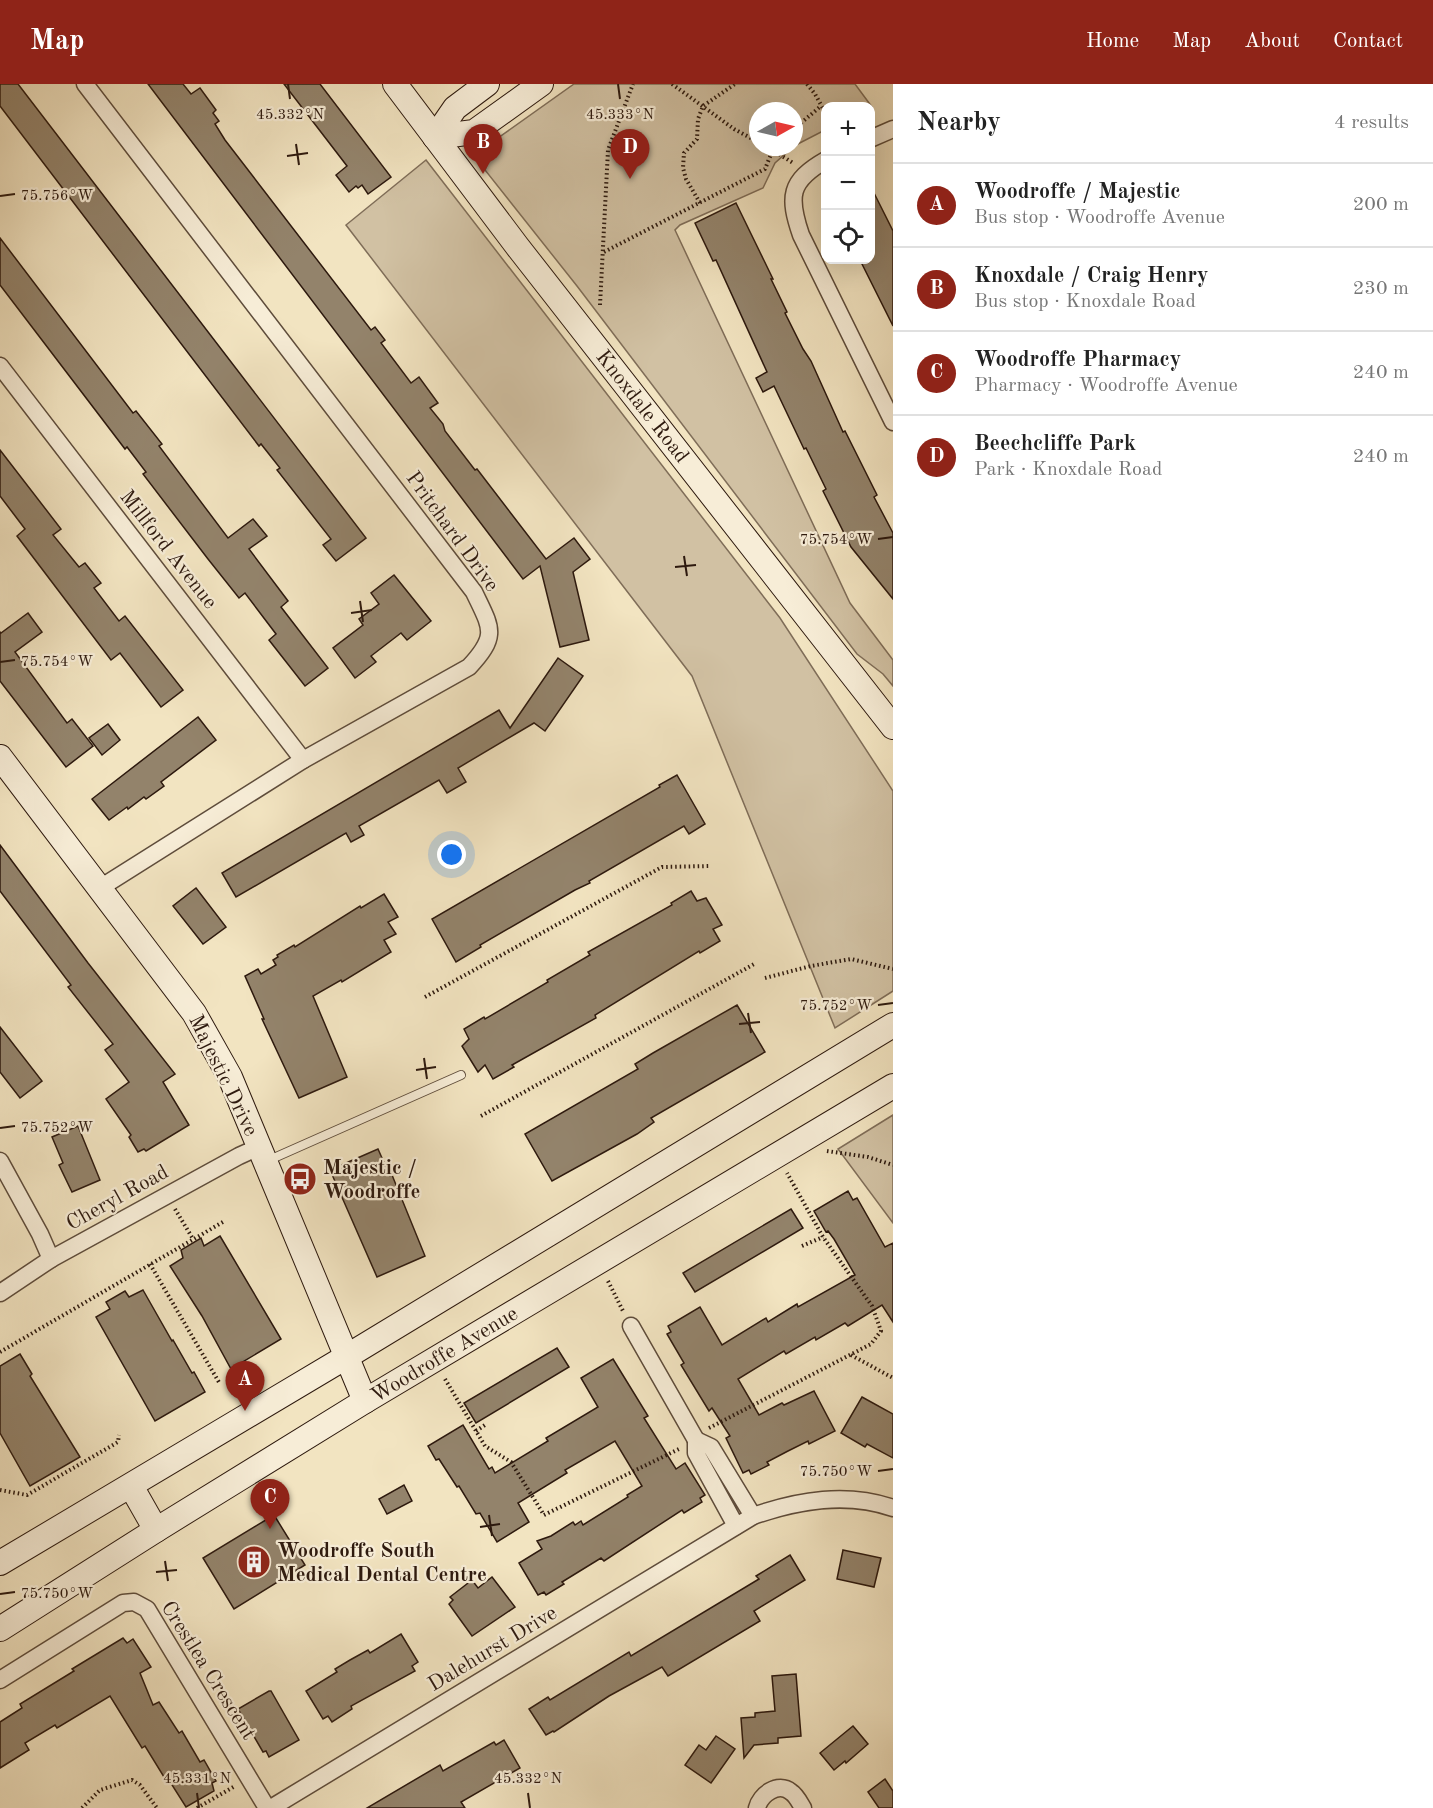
<!DOCTYPE html>
<html lang="en">
<head>
<meta charset="utf-8">
<style>
  body { margin:0; font-family:"Old Standard TT",serif; background:#f6f6f6; color:#222 }
  .controls { position:absolute; right:18px; top:18px; display:grid; overflow:hidden; border-radius:12px; box-shadow:0 6px 24px #0002 }
  .controls button { width:54px; height:54px; display:grid; place-items:center; padding:0; border:0; border-bottom:2px solid #e0e0e0; background:#fff; color:#222; font:30px sans-serif }
  .compass { position:absolute; left:749px; top:18px; width:54px; height:54px; border-radius:50%; background:#fff; box-shadow:0 6px 24px #0002; rotate:82deg }
  .you { position:absolute; left:452px; top:771px; width:21px; height:21px; margin:-15px; border:4px solid #fff; border-radius:50%; background:#1a73e8; box-shadow:0 0 0 9px #1a73e833 }
  .badge { display:grid; place-items:center; width:39px; height:39px; border-radius:50%; background:#8f2418; color:#fff; font-size:20px; font-weight:700 }
  .pin { position:absolute; translate:-50% -50px; filter:drop-shadow(0 2px 3px #0008) }
  .pin::after { content:''; position:absolute; top:32px; width:21px; height:18px; background:inherit; clip-path:polygon(0 0,100% 0,50% 100%) }
  .list { margin:0; padding:0; list-style:none }
  h2 { display:flex; justify-content:space-between; align-items:center; height:78px; margin:0; padding:0 24px; font-size:26px }
  h2 small { font-size:20px; font-weight:400; color:#767676 }
  .list li { display:grid; grid-template-columns:39px 1fr auto; gap:18px; align-items:center; box-sizing:border-box; height:84px; padding:0 24px; border-top:2px solid #e0e0e0 }
  .list b { display:block; font-size:22px; white-space:nowrap }
  .list p { margin:0; font-size:20px; white-space:nowrap; color:#767676 }
  .list em { font-size:20px; font-style:normal; color:#767676 }
  .icon { flex:none; width:33px; height:33px; fill:none; stroke:currentColor; stroke-width:2; stroke-linecap:round; stroke-linejoin:round }
  .map { position:relative; flex:none; width:893px; height:1724px; overflow:hidden }
  header { display:flex; align-items:center; gap:36px; box-sizing:border-box; height:84px; padding:0 30px; background:#8f2418; color:#fff }
  header strong { font-size:28px }
  nav { display:flex; gap:33px; margin-inline-start:auto; font-size:21px }
  main { display:flex }
  aside { flex:1; background:#fff }
  .map>svg:first-child { display:block }
  .green { fill:#d1c1a3; stroke:#7f6d58; stroke-width:1.5 }
  .building { fill:#93836b; stroke:#2d190e; stroke-width:1.5 }
  .lines { fill:none; stroke-linecap:round; stroke-linejoin:round }
  .lane-casing { stroke:#5e4c3b; stroke-width:10 }
  .street-casing { stroke:#5e4c3b; stroke-width:19 }
  .secondary-casing { stroke:#2d190e; stroke-width:26 }
  .path { stroke:#2d190e; stroke-width:4; stroke-dasharray:1.5 3; stroke-linecap:butt }
  .lane { stroke:#f7edd7; stroke-width:8 }
  .street { stroke:#f7edd7; stroke-width:16 }
  .secondary { stroke:#f7edd7; stroke-width:24 }
  .ticks { fill:none; stroke:#2d190e; stroke-width:2 }
  .labels { text-anchor:middle; stroke-width:4.5; stroke-linejoin:round; paint-order:stroke }
  .street-label { font-size:21px; fill:#2d190e; stroke:#f7edd7 }
  .poi-label { font-size:21px; font-weight:bold; fill:#2d190e; stroke:#f7edd7; text-anchor:start }
  .ticks-label { font-size:15px; text-anchor:middle; fill:#2d190e; stroke:#f7edd7; stroke-width:4.5; stroke-linejoin:round; paint-order:stroke }
</style>
</head>
<body>
<header>
<strong>Map</strong>
<nav><a>Home</a><a>Map</a><a>About</a><a>Contact</a></nav>
</header>
<main>
<div class="map">
<svg width="893" height="1724" viewBox="0 0 893 1724">
  <rect width="100%" height="100%" fill="#f2e4c1"/>
  <filter id="stains"><feTurbulence type="fractalNoise" baseFrequency=".00333" numOctaves="4"/><feColorMatrix values="0 0 0 0 .2 0 0 0 0 .09 0 0 0 0 .02 0 0 0 .5 -.17"/></filter>
  <radialGradient id="worn" r=".72"><stop offset=".6" stop-color="#630" stop-opacity="0"/><stop offset="1" stop-color="#630" stop-opacity=".3"/></radialGradient>
  <g class="green">
    <path d="M574,0H855L872,23L826,22L825,46L794,62V27H758V63H793L775,79L763,104L680,141L675,146L850,519L893,576V602L883,590L857,570L577,202L485,86L498,54Z"/>
    <path d="M426,76L780,534L893,707V907L835,944L692,592L346,141Z"/>
    <path d="M893,1031V1139L838,1065Z"/>
  </g>
  <g class="building">
    <path d="M0,0H18L366,454L336,477L323,461L331,455L277,386L280,384L261,360L259,362L0,22Z"/>
    <path d="M148,0H183L191,10L200,4L216,26L213,29L219,37L215,40L225,56L371,246L375,243L385,256L381,259L411,299L419,293L438,319L430,324L443,340L445,347L475,386L477,385L546,475L574,454L590,475L573,488L589,556L560,563L540,482L523,495Z"/>
    <path d="M284,0H320L391,93L368,110L362,101L358,104L356,102L349,108L336,91L347,82Z"/>
    <path d="M870,101L893,147V242L860,176H870Z"/>
    <path d="M736,119L773,195H771L787,228L785,229L803,265L811,277L843,348L845,347L877,411L874,413L893,449V515L851,463L823,407L826,405L806,364L804,365L774,302L763,308L756,294L767,288L716,176L713,177L695,139Z"/>
    <path d="M0,154L133,329L136,327L162,360L159,362L228,454L253,435L267,452L249,465L288,517L281,523L328,584L305,602L269,556L276,550L245,509L239,514L208,475L143,390L146,388L127,363L125,365L0,201Z"/>
    <path d="M0,366L61,445L53,451L79,483L85,479L101,499L94,504L119,537L125,532L183,606L161,623L120,569L111,576L17,452L25,445L0,412Z"/>
    <path d="M394,491L431,537L407,556L401,549L371,572L376,578L355,594L333,564L363,541L359,535L379,520L371,509Z"/>
    <path d="M28,529L42,548L15,568L67,639L72,635L93,662L66,683L0,597V548L1,549Z"/>
    <path d="M558,574L583,592L545,647L534,639L458,684L466,698L447,709L439,696L359,742L364,751L351,758L346,749L236,813L222,789L499,626L510,644Z"/>
    <path d="M198,633L216,656L161,698L164,702L146,715L144,713L128,725L127,723L109,736L92,715Z"/>
    <path d="M108,640L120,656L102,671L89,654Z"/>
    <path d="M677,691L705,740L689,750L684,742L589,797L590,799L575,806L480,861L481,863L456,878L432,835L660,703L659,701Z"/>
    <path d="M0,761L88,879L175,990L163,998L189,1041L146,1067L144,1065L138,1068L129,1053L131,1051L106,1015L129,998L105,966L113,960L68,903L71,901L0,807Z"/>
    <path d="M196,804L226,843L203,860L173,822Z"/>
    <path d="M691,807L697,817L706,814L722,841L713,845L720,857L700,869L699,867L595,931L596,934L512,981L514,983L493,995L485,981L478,988L462,962L469,955L464,945L484,933L485,935L548,898L547,896L590,871L588,868L672,821L671,819Z"/>
    <path d="M384,810L398,833L388,838L396,850L384,856L391,868L342,898L341,896L313,912L347,993L299,1014L262,935H264L245,892L258,885L261,890L276,881L273,876L278,873L277,871L294,861L295,863L360,822L361,824Z"/>
    <path d="M737,921L765,968L651,1034L654,1038L637,1050L552,1097L525,1050L638,985L635,980L653,969Z"/>
    <path d="M0,943L42,997L20,1014L0,988Z"/>
    <path d="M78,1042L100,1096L72,1108L59,1081L63,1079L52,1053Z"/>
    <path d="M378,1065L390,1092L392,1091L425,1172L377,1193L330,1086Z"/>
    <path d="M848,1107L853,1116L857,1114L885,1163L893,1159V1238L882,1221L848,1242L845,1239L816,1256L815,1253L786,1270L784,1267L738,1295L759,1331L782,1319L784,1321L814,1307L835,1347L809,1360L808,1357L788,1367L767,1378L769,1381L751,1390L749,1386L743,1389L726,1354L730,1352L712,1324L709,1327L681,1281L684,1279L667,1250L671,1248L668,1242L700,1223L722,1261L766,1234L768,1238L797,1220L798,1223L855,1191L834,1155L828,1147L826,1148L814,1127Z"/>
    <path d="M791,1125L803,1144L695,1208L683,1189Z"/>
    <path d="M220,1152L281,1255L231,1285L202,1232L170,1182L183,1174L181,1166L201,1154L204,1162Z"/>
    <path d="M143,1206L172,1257L173,1256L192,1289L194,1288L205,1308L155,1337L96,1233L110,1225L106,1218L125,1207L129,1213Z"/>
    <path d="M557,1264L569,1283L476,1339L464,1319Z"/>
    <path d="M20,1270L32,1290L30,1292L80,1373L30,1402L0,1349V1282Z"/>
    <path d="M613,1275L648,1332L644,1334L676,1385L685,1379L705,1411L700,1414L702,1418L684,1429L682,1426L604,1477L601,1474L562,1498L564,1500L546,1511L544,1508L538,1511L519,1479L542,1465L537,1457L551,1452L573,1438L575,1441L581,1437L583,1441L628,1413L627,1411L642,1402L615,1357L565,1386L567,1389L518,1419L529,1438L497,1458L480,1429L476,1430L459,1402L457,1403L439,1375L436,1376L428,1362L463,1341L489,1385L492,1383L495,1389L548,1357L546,1354L598,1323L581,1294Z"/>
    <path d="M862,1313L893,1330V1374L867,1360L865,1363L841,1349Z"/>
    <path d="M404,1401L412,1417L387,1430L379,1415Z"/>
    <path d="M274,1431L305,1481L234,1525L203,1474Z"/>
    <path d="M843,1466L881,1474L874,1503L837,1495Z"/>
    <path d="M790,1471L805,1496L754,1527L760,1537L668,1592L662,1583L609,1612L554,1648L553,1647L546,1651L529,1625L548,1613L550,1616L629,1568L631,1572L759,1495L756,1492Z"/>
    <path d="M492,1493L515,1523L472,1552L449,1520L453,1516L450,1513L472,1496L478,1504Z"/>
    <path d="M401,1550L418,1578L412,1582L415,1587L351,1622L352,1625L332,1638L328,1632L323,1635L306,1607L337,1588L335,1585L350,1576L368,1566L370,1569Z"/>
    <path d="M123,1554L127,1559L133,1555L151,1583L140,1589L153,1621L159,1618L179,1649L182,1647L200,1678L204,1676L216,1697L212,1699L214,1707L186,1723L167,1693H164L145,1662L142,1664L110,1612L57,1644L55,1641L25,1659L29,1666L0,1684V1638L22,1624L20,1620L74,1587L72,1585Z"/>
    <path d="M796,1590L801,1652L778,1654V1659L754,1661L744,1674L741,1634L755,1633V1629L775,1627L772,1592Z"/>
    <path d="M269,1607H271L299,1656L269,1673L266,1667L263,1668L238,1625Z"/>
    <path d="M853,1642L868,1660L846,1679L845,1677L834,1686L820,1669Z"/>
    <path d="M716,1652L735,1665L711,1699L685,1681L699,1661L706,1666Z"/>
    <path d="M504,1656L520,1684L461,1718L465,1724H367L440,1681L443,1687L494,1658L496,1661Z"/>
    <path d="M885,1695L893,1707V1724H879L868,1708Z"/>
  </g>
  <g class="lines">
    <g class="lane-casing">
      <path id="lane" d="M267,1077L461,991"/>
    </g>
    <g class="street-casing">
      <g id="street">
        <path d="M85,0L474,508C491,544 499,551 469,583L303,676L100,804"/>
        <path d="M870,55L893,45"/>
        <path d="M826,76C789,97 788,113 801,151L893,338"/>
        <path d="M0,282L303,676"/>
        <path d="M0,1077L40,1150L51,1175"/>
        <path d="M0,1209L51,1175L239,1072L259,1063"/>
        <path d="M631,1242L696,1356"/>
        <path d="M736,1442L696,1369V1356L711,1363L753,1432"/>
        <path d="M0,1596L123,1519L134,1518L147,1525L267,1724"/>
        <path d="M271,1724L753,1432C799,1416 847,1408 893,1424"/>
        <path d="M757,1724C760,1711 778,1697 791,1708C796,1711 800,1719 803,1724"/>
      </g>
    </g>
    <g class="secondary-casing">
      <g id="secondary">
        <path d="M395,0L517,162L893,643"/>
        <path d="M435,53L474,48L541,0"/>
        <path d="M435,53L455,24L487,0"/>
        <path d="M0,673L194,929L230,993L365,1317"/>
        <path d="M131,1402L156,1446"/>
        <path d="M0,1479L346,1273L893,941"/>
        <path d="M0,1545L156,1446L365,1317L893,1002"/>
      </g>
    </g>
    <g class="path">
      <path d="M672,0L734,45L758,58"/>
      <path d="M807,0L815,10L826,30"/>
      <path d="M794,45L821,22"/>
      <path d="M768,63L793,79"/>
      <path d="M700,119L686,95L683,84L684,69L697,55L698,35L703,22L735,0"/>
      <path d="M604,168L765,85L774,63"/>
      <path d="M600,221L608,66L633,0"/>
      <path d="M765,894L811,882L851,875L893,885"/>
      <path d="M425,913L662,783L711,782"/>
      <path d="M481,1032L756,879"/>
      <path d="M827,1067L868,1073L893,1081"/>
      <path d="M175,1125L193,1155"/>
      <path d="M802,1162L823,1153"/>
      <path d="M150,1180L220,1300"/>
      <path d="M608,1197L624,1229"/>
      <path d="M0,1268L223,1138"/>
      <path d="M851,1271L893,1294"/>
      <path d="M445,1295L485,1362L511,1378L544,1431L679,1365"/>
      <path d="M709,1344L871,1260L881,1247L872,1222L823,1153L787,1089"/>
      <path d="M476,1347L485,1341"/>
      <path d="M0,1406L27,1411L118,1358L119,1351"/>
      <path d="M82,1724L100,1706L132,1696L140,1701L157,1724"/>
      <path d="M197,1724L235,1702"/>
    </g>
    <use href="#lane" class="lane"/>
    <use href="#street" class="street"/>
    <use href="#secondary" class="secondary"/>
  </g>
  <path class="ticks" d="M288,0L290,15M618,0L620,15M296,60L299,81M287,72L308,69M0,112L15,110M878,455L893,453M684,472L687,492M675,483L696,481M360,517L363,538M351,529L372,526M0,578L15,576M878,921L893,919M748,929L751,949M739,940L760,938M424,974L427,995M416,986L436,983M0,1044L15,1042M878,1387L893,1385M489,1431L492,1452M480,1443L500,1440M165,1477L168,1497M156,1488L177,1486M0,1510L15,1508M197,1709L199,1724M528,1709L530,1724"/>
  <defs>
    <g id="bus-disc" transform="scale(1.725)"><circle r="9.5" fill="#8f2418" stroke="#f7edd7"/><path d="M-5-6H5V4H4V6H2V4H-2V6H-4V4H-5ZM-3.5-4V0h7V-4ZM-3.5 1.2v1.5H-2V1.2ZM2 1.2v1.5H3.5V1.2Z" fill="#fff"/></g>
    <g id="building-disc" transform="scale(1.725)"><circle r="9.5" fill="#8f2418" stroke="#f7edd7"/><path d="M-4-6H4V6H1V3H-1V6H-4ZM-2.5-4.3h1.7v1.8h-1.7ZM.8-4.3h1.7v1.8H.8ZM-2.5-1h1.7V.8h-1.7ZM.8-1h1.7V.8H.8Z" fill="#fff"/></g>
  </defs>
  <g fill-rule="evenodd">
    <use href="#bus-disc" x="300" y="1095"/>
    <use href="#building-disc" x="254" y="1478"/>
  </g>
  <g class="labels">
    <g class="street-label">
      <text transform="translate(643 322) rotate(52)" y="7">Knoxdale Road</text>
      <text transform="translate(453 447) rotate(54)" y="7">Pritchard Drive</text>
      <text transform="translate(169 465) rotate(52)" y="7">Millford Avenue</text>
      <text transform="translate(224 991) rotate(64)" y="7">Majestic Drive</text>
      <text transform="translate(117 1113) rotate(-29)" y="7">Cheryl Road</text>
      <text transform="translate(444 1270) rotate(-31)" y="7">Woodroffe Avenue</text>
      <text transform="translate(492 1564) rotate(-31)" y="7">Dalehurst Drive</text>
      <text transform="translate(209 1586) rotate(58)" y="7">Crestlea Crescent</text>
    </g>
    <g class="poi-label">
      <text x="323" y="1090">Majestic /<tspan x="323" dy="24">Woodroffe</tspan></text>
      <text x="277" y="1473">Woodroffe South<tspan x="277" dy="24">Medical Dental Centre</tspan></text>
    </g>
  </g>
  <g class="ticks-label">
    <text x="290" y="35">45.332°N</text>
    <text x="620" y="35">45.333°N</text>
    <text x="57" y="116">75.756°W</text>
    <text x="836" y="460">75.754°W</text>
    <text x="57" y="582">75.754°W</text>
    <text x="836" y="926">75.752°W</text>
    <text x="57" y="1048">75.752°W</text>
    <text x="836" y="1392">75.750°W</text>
    <text x="57" y="1514">75.750°W</text>
    <text x="197" y="1699">45.331°N</text>
    <text x="528" y="1699">45.332°N</text>
  </g>
  <rect width="100%" height="100%" filter="url(#stains)"/>
  <rect width="100%" height="100%" fill="url(#worn)"/>
</svg>
<div class="controls">
<button>+</button>
<button>−</button>
<button><svg class="icon" aria-label="locate" viewBox="0 0 24 24"><circle cx="12" cy="12" r="6"/><path d="M12 2v4M12 18v4M2 12h4M18 12h4"/></svg></button>
</div>
<svg class="compass" viewBox="-18 -18 36 36"><path d="M0-13l5 13h-10z" fill="#e53935"/><path d="M0 13l5-13h-10z" fill="#767676"/></svg>
<div class="you"></div>
<div class="pin badge" style="left:245px;top:1327px">A</div>
<div class="pin badge" style="left:483px;top:90px">B</div>
<div class="pin badge" style="left:270px;top:1445px">C</div>
<div class="pin badge" style="left:630px;top:95px">D</div>
</div>
<aside>
<h2>Nearby<small>4 results</small></h2>
<ul class="list">
<li><span class="badge">A</span><div><b>Woodroffe / Majestic</b><p>Bus stop · Woodroffe Avenue</p></div><em>200 m</em></li>
<li><span class="badge">B</span><div><b>Knoxdale / Craig Henry</b><p>Bus stop · Knoxdale Road</p></div><em>230 m</em></li>
<li><span class="badge">C</span><div><b>Woodroffe Pharmacy</b><p>Pharmacy · Woodroffe Avenue</p></div><em>240 m</em></li>
<li><span class="badge">D</span><div><b>Beechcliffe Park</b><p>Park · Knoxdale Road</p></div><em>240 m</em></li>
</ul>
</aside>
</main>
</body>
</html>
